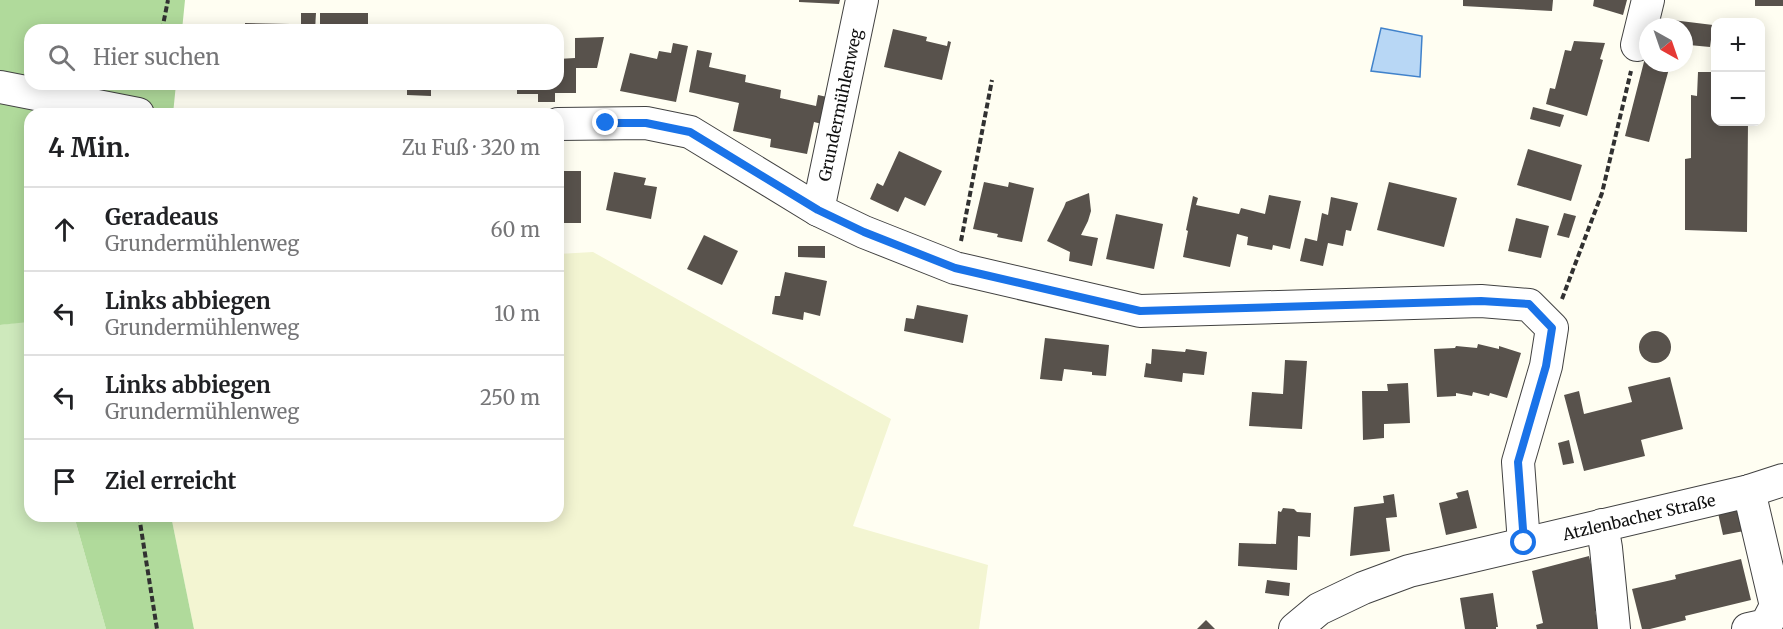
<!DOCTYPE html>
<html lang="de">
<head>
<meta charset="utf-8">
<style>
  body { margin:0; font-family:Merriweather,serif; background:#f2f2f2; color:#202124 }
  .controls { position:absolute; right:18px; top:18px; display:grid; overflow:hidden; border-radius:12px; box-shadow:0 3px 15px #0003 }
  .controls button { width:54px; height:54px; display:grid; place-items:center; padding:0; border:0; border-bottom:2px solid #e0e0e0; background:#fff; color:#202124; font:30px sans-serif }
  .compass { position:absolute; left:1639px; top:18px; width:54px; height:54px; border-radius:50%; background:#fff; box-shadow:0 3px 15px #0003; rotate:140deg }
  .stop { position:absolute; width:18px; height:18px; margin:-14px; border:4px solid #1a73e8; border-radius:50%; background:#fff }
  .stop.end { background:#1a73e8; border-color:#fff; box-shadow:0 2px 6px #0008 }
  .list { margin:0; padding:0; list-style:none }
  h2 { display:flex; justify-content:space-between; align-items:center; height:78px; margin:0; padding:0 24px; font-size:26px }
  h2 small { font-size:20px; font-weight:400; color:#757577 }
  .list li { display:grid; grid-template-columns:39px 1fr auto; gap:18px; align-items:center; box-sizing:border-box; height:84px; padding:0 24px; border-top:2px solid #e0e0e0 }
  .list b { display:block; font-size:22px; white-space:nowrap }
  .list p { margin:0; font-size:20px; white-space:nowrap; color:#757577 }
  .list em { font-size:20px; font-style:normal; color:#757577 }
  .icon { flex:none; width:33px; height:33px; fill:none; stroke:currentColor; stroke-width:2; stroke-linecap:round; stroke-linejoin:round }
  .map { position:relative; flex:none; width:1783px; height:629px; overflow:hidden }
  .search { position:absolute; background:#fff; box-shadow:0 3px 15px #0003; left:24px; top:24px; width:540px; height:66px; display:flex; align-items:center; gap:15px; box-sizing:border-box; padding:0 21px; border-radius:18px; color:#757577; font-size:22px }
  .panel { position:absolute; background:#fff; box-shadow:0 3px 15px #0003; left:24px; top:108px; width:540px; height:414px; border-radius:18px }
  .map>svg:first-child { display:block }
  .farmland { fill:#f3f5d2 }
  .green { fill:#cee9bc }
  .forest { fill:#b0da9b }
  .water { fill:#b8d7f5; stroke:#4082cb; stroke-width:1.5 }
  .building { fill:#58524c }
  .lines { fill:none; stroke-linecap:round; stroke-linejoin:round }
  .minor-casing { stroke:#424242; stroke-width:34 }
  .path { stroke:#313131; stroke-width:4; stroke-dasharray:6 3; stroke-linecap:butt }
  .minor { stroke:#fff; stroke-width:32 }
  .route { stroke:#1a73e8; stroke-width:8 }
  .labels { text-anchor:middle; stroke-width:6; stroke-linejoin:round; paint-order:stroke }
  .street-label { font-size:16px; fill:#0f0f0f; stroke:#fff }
</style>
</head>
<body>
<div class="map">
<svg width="1783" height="629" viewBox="0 0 1783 629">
  <rect width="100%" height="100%" fill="#fffef2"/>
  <path class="farmland" d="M593,252L891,419L853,526L988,565L979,629H194L171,516H558V254Z"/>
  <path class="green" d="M28,321L30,331V516H74L106,629H0V325Z"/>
  <g class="forest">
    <path d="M0,0H185L182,30H30V84H176L173,114H30V331L28,322L0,325Z"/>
    <path d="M74,516H171L194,629H106Z"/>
  </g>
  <path class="water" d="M1381,28L1422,36L1420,77L1371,71Z"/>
  <g class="building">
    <path d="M799,0H840L839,4L799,2Z"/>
    <path d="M1463,0H1553L1552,11L1463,6Z"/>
    <path d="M1594,0H1627L1623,15L1593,6Z"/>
    <rect x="1755" y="0" width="28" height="6"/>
    <path d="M301,13H316L315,30H301Z"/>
    <rect x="320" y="13" width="48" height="17"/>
    <path d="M1656,18L1713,25L1710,47L1689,45V46H1684V27H1653Z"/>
    <path d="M245,23L290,24V30H233V27H245Z"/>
    <path d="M893,29L927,37L926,41L947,46L948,41L951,42L942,80L884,67Z"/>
    <path d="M604,37L597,68H576V93H555V102H538V94H517V84H558V59L575,58V38Z"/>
    <path d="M1574,41L1605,43L1600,59L1603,60L1587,116L1546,104L1550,88L1555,89L1565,50L1571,51Z"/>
    <path d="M673,43L688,46L676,102L620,91L630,53L657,59L659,51L671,53Z"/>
    <path d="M697,50L712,53L709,67L746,75L745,82L781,90L780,98L816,106L818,95L832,98L826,125L814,122L807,154L770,147L771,139L733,131L739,103L689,92Z"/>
    <path d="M1647,50L1648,63H1664L1670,65L1649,142L1625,136Z"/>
    <path d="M1698,72H1716V122H1748L1747,232L1685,230V159L1691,158V95L1697,96Z"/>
    <path d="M407,84H474V89L431,90V96L407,95Z"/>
    <path d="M1533,107L1564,115L1560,127L1530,119Z"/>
    <path d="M1528,149L1582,165L1571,201L1517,185Z"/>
    <path d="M899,151L942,171L925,206L905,197L898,212L870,199L877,183L883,186Z"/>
    <rect x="558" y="171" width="23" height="52"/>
    <path d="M614,172L646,178L644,185L657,187L651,219L606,210Z"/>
    <path d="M984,182L1008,187L1009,182L1034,188L1022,242L997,237L998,234L973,229Z"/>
    <path d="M1389,182L1457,198L1444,247L1377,230Z"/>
    <path d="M1089,193L1091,211L1088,221L1081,235L1098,238L1092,266L1069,261L1070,252L1047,241L1064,207L1066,202Z"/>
    <path d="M1269,195L1301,201L1290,249L1273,245L1272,250L1247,245L1248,237L1237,234L1230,267L1183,257L1188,231L1186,230L1193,196L1198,198L1196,205L1239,214L1241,208L1265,214Z"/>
    <path d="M1331,197L1358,203L1351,231L1346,230L1343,246L1328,243L1323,266L1300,261L1305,238L1317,241L1322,213L1328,215Z"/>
    <path d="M1564,213L1576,216L1569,238L1557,235Z"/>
    <path d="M1116,214L1163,224L1154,269L1106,259Z"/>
    <path d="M1516,218L1549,226L1541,258L1508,251Z"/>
    <path d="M704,235L738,251L722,285L687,269Z"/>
    <path d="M798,246H825V258L798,257Z"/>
    <path d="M785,272L827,281L820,316L804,312L803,320L772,314L775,296H780Z"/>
    <path d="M917,305L968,315L963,343L904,331L906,318L914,319Z"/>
    <circle cx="1655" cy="347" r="16"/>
    <path d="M1045,338L1109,345L1106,376L1092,375V372L1064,369L1062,381L1040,379Z"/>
    <path d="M1478,344L1499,349V346L1521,353L1507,398L1490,393L1489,396L1473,392L1472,396L1456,393V396L1437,397L1434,349L1455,348L1456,346L1477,348Z"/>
    <path d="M1152,349L1185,352L1186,349L1207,352L1204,375L1183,373L1182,382L1144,377L1146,363L1151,364Z"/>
    <path d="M1285,360L1307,361L1302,429L1249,426L1252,392L1283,394Z"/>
    <path d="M1670,377L1683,429L1641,440L1645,456L1584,471L1564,395L1579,391L1584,414L1632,402L1628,387Z"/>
    <path d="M1408,383L1410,423L1384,424V438L1363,440L1362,391H1388L1387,384Z"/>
    <path d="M1569,440L1574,463L1563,465L1558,443Z"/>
    <path d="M1468,490L1477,528L1446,535L1439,503L1458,498L1456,493Z"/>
    <path d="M1394,494L1397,517L1386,518L1390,551L1350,556L1354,507L1384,503L1383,496Z"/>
    <path d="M1283,508L1294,509L1297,512L1311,513L1310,537L1298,536L1297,570L1238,566L1239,543L1276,544L1278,511L1281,512Z"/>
    <path d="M1739,508L1744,531L1723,535L1718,513Z"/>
    <path d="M1589,556L1602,609L1595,611L1599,629H1537L1536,625L1543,623L1532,571Z"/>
    <path d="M1741,559L1751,600L1685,616L1686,620L1650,629H1642L1632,589L1676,579L1675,575Z"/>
    <path d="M1267,580L1290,583L1289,596L1265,593Z"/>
    <path d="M1493,593L1498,627H1496V629H1465L1460,598Z"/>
    <path d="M1206,620L1215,629H1197Z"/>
  </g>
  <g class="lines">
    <g class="minor-casing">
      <g id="minor">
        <path d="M1637,45L1648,0"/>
        <path d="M0,87L138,114"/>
        <path d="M558,124L646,123L690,132L818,210L864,232L955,268L1140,311L1481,301L1529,305L1552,328L1546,366L1518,462L1524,543"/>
        <path d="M818,210L862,0"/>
        <path d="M1602,525L1606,548L1614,629"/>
        <path d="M1295,629L1319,609L1363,588L1409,571L1749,491L1783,480"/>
        <path d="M1748,629L1766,625L1776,606L1749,491"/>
      </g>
    </g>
    <g class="path">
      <path d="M162,30L168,0"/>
      <path d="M961,241L992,80"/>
      <path d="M1562,299L1602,193L1631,71"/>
      <path d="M139,516L157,629"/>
    </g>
    <use href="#minor" class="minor"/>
  </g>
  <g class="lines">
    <path class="route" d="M606,123H646L690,132L818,210L864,232L955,268L1140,311L1481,301L1529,304L1552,328L1546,366L1518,462L1524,543"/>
  </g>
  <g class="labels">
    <g class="street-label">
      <text transform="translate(840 105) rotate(-78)" y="6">Grundermühlenweg</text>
      <text transform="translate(1639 517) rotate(-13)" y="6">Atzlenbacher Straße</text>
    </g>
  </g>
</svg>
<div class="controls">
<button>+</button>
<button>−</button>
</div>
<svg class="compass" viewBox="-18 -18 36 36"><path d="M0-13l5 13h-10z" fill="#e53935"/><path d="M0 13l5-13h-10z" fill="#757577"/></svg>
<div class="stop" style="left:1524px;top:543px"></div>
<div class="stop end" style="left:606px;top:123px"></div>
<div class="search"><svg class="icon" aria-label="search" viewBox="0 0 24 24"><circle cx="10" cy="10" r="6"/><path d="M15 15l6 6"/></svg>Hier suchen</div>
<section class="panel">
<h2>4 Min.<small>Zu Fuß · 320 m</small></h2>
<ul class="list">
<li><svg class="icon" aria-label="ahead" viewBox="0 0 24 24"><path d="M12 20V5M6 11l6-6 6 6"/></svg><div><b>Geradeaus</b><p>Grundermühlenweg</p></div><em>60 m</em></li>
<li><svg class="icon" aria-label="left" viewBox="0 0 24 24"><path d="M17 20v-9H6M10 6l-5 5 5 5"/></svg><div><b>Links abbiegen</b><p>Grundermühlenweg</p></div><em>10 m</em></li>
<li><svg class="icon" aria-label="left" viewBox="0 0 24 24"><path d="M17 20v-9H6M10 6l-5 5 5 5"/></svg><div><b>Links abbiegen</b><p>Grundermühlenweg</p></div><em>250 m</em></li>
<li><svg class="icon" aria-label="arrive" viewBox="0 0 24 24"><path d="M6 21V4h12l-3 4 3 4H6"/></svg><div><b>Ziel erreicht</b></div></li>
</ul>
</section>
</div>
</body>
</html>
